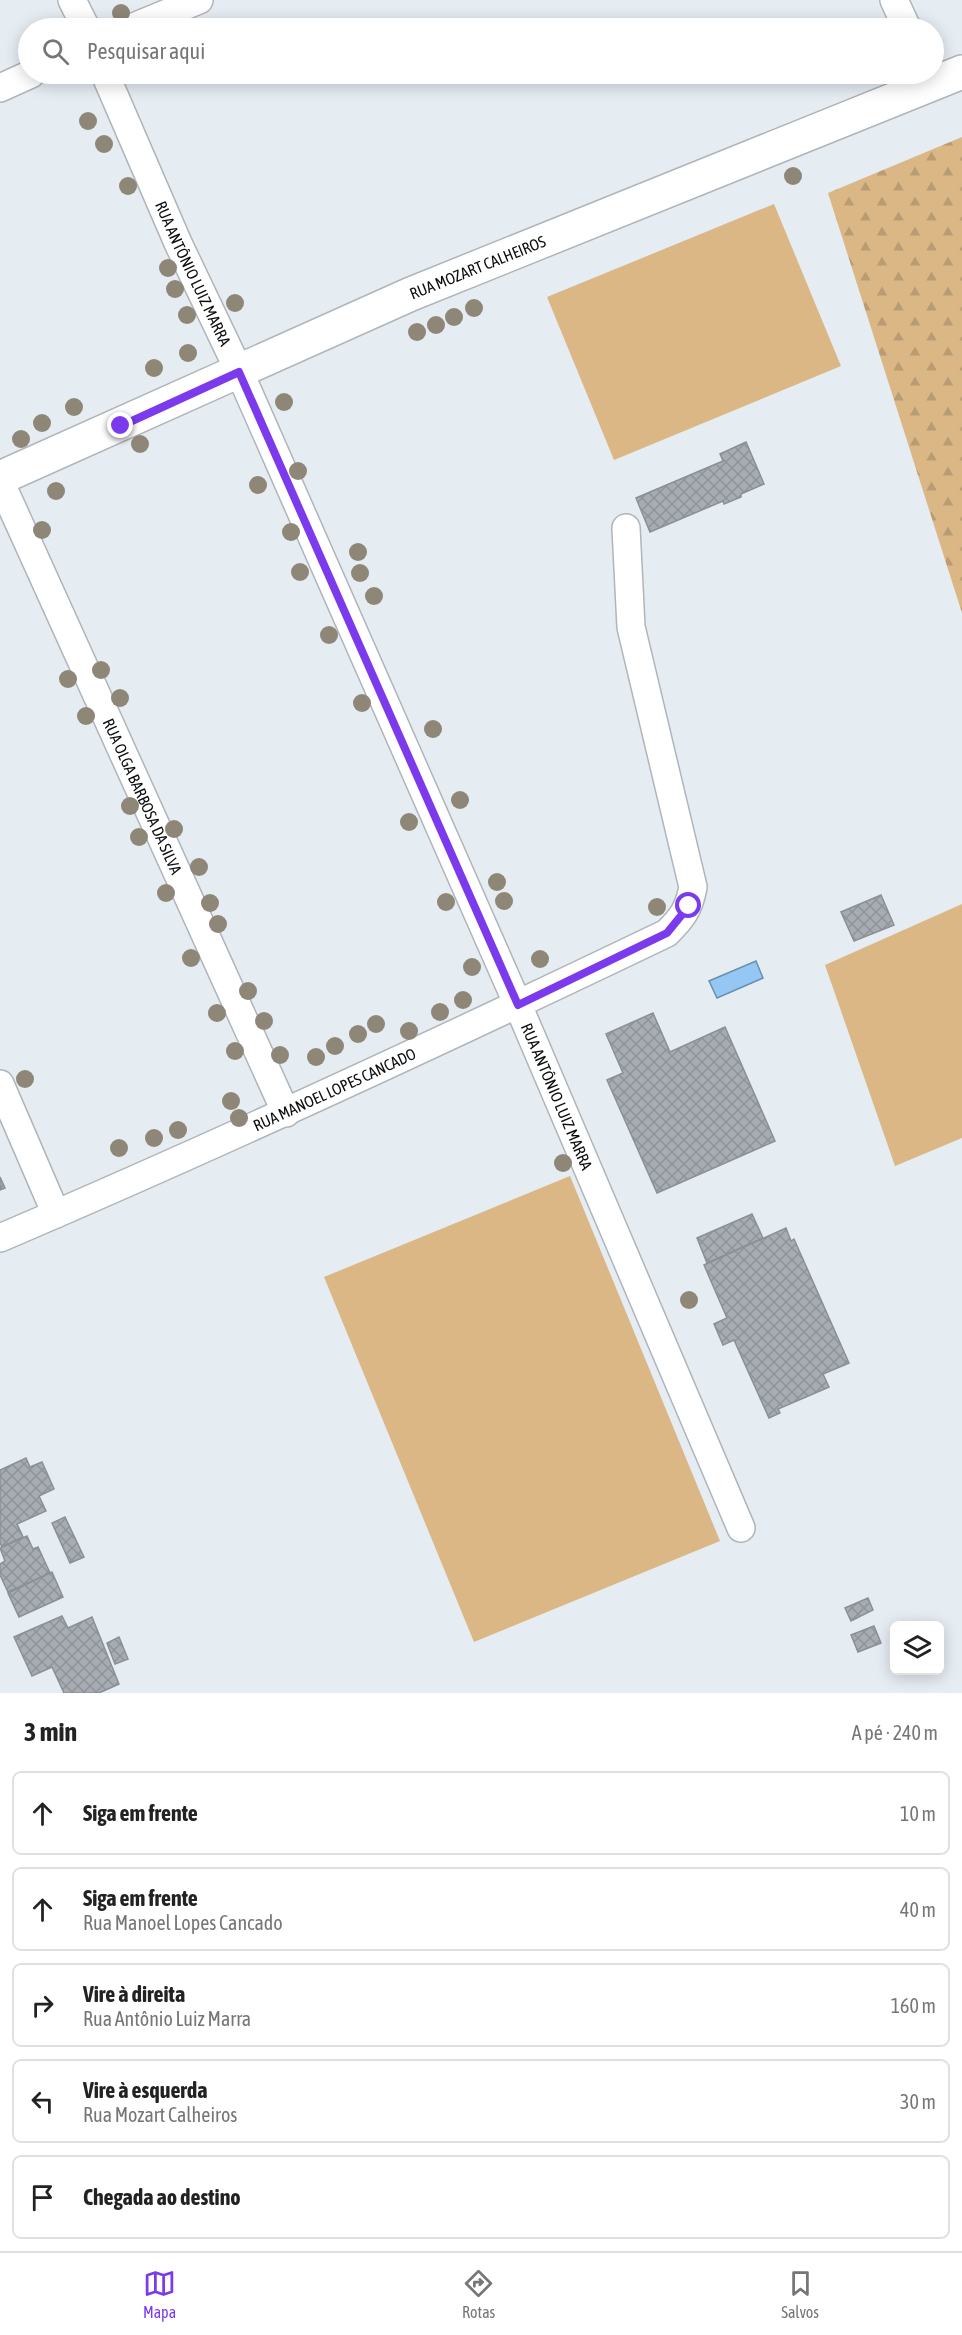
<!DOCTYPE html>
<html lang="pt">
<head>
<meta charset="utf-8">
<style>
  body { margin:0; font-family:"Asap Condensed",sans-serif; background:#f2f2f2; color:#222 }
  .controls { position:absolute; right:18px; bottom:18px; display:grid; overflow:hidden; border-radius:9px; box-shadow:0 3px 15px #0003 }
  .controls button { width:54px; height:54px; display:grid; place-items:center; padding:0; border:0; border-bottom:2px solid #e0e0e0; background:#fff; color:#222; font:30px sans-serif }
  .stop { position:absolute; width:18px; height:18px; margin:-14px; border:4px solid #7c3aed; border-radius:50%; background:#fff }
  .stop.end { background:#7c3aed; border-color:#fff; box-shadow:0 2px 6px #0008 }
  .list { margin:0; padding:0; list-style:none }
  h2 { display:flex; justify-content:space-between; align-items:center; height:78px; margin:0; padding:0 24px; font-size:26px }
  h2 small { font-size:20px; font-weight:400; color:#767676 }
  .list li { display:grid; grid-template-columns:39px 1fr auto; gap:18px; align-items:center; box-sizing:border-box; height:84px; margin:0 12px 12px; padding:0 12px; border:2px solid #e0e0e0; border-radius:9px }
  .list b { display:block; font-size:22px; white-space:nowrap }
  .list p { margin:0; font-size:20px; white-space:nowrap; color:#767676 }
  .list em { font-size:20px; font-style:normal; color:#767676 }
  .icon { flex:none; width:33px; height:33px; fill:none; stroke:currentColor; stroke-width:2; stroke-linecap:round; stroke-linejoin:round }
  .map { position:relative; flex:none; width:962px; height:1693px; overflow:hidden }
  .search { position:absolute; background:#fff; box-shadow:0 3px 15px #0003; left:18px; right:18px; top:18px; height:66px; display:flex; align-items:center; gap:15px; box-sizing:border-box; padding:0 21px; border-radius:33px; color:#767676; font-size:22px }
  .sheet { height:558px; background:#fff }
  nav { display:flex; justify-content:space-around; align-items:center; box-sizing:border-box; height:84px; border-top:2px solid #e0e0e0; background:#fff; font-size:16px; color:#767676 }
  nav a { display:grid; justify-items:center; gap:3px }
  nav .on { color:#7c3aed }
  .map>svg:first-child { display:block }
  .forest { fill:url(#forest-firs) }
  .park { fill:#dab785 }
  .water { fill:#94c7f4; stroke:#6b8faf; stroke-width:1.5 }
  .building { fill:url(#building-cross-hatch); stroke:#8a9096; stroke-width:1.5 }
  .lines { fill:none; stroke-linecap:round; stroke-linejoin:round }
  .minor-casing { stroke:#afb5bb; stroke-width:30 }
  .tertiary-casing { stroke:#afb5bb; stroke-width:36 }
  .minor { stroke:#fff; stroke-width:27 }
  .tertiary { stroke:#fff; stroke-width:33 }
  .tree { fill:#8e8677 }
  .route { stroke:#7c3aed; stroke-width:8 }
  .labels { text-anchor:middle; stroke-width:4.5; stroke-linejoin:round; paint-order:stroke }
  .street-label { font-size:16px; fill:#0b0d0f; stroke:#e5ecf2 }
</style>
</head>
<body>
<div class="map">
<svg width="962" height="1693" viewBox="0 0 962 1693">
  <defs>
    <pattern id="forest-firs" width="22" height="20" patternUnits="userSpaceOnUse" patternTransform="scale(1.5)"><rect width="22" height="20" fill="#dab785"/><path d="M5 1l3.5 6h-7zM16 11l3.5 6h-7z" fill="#ba9c72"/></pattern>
    <pattern id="building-cross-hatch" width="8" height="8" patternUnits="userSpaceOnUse" patternTransform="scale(1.5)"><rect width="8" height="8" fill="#a6acb2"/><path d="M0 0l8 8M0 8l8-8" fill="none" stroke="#8e9398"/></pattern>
  </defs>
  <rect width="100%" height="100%" fill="#e5ecf2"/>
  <path class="forest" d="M962,137V613L828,193Z"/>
  <g class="park">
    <path d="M774,204L841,366L614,460L547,297Z"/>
    <path d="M962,904V1138L895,1166L825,965Z"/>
    <path d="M570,1176L720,1541L474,1642L324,1277Z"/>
  </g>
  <path class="water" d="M756,961L763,978L717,998L709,981Z"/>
  <g class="building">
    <path d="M746,442L764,484L741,494V497L724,504L723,501L650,532L636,498L723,461L720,454Z"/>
    <path d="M881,895L894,925L854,941L841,912Z"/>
    <path d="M653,1013L670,1052L725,1027L775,1141L657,1193L607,1080L623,1073L606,1034Z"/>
    <path d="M0,1177L5,1188L0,1190Z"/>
    <path d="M752,1214L763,1238L707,1263L697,1238Z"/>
    <path d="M786,1228L791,1241L794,1239L849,1363L823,1374L829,1387L778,1409L780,1413L769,1418L734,1340L723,1345L714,1324L727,1318L704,1265Z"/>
    <path d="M26,1458L30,1467L42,1462L54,1489L39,1496L46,1511L17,1524L23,1537L2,1547L0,1543V1470Z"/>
    <path d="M65,1517L84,1557L70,1563L52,1523Z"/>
    <path d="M27,1536L33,1549L38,1547L50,1573L8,1592L0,1575V1564L5,1561L0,1548Z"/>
    <path d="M52,1572L63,1597L19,1617L8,1593Z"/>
    <path d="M868,1598L873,1610L851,1621L845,1608Z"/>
    <path d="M62,1616L68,1628L92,1617L119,1684L99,1693H64L52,1667L32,1676L14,1637Z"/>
    <path d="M874,1626L881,1643L858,1652L851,1635Z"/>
    <path d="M119,1637L128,1659L115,1664L107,1643Z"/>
  </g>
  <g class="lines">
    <g class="minor-casing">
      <g id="minor">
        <path d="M72,0L86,28"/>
        <path d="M894,0L907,28"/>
        <path d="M131,28L199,0"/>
        <path id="s1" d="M105,74L178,243L239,371L518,1005L741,1528"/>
        <path d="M0,88L31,74"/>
        <path id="s2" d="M0,481L286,1113"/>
        <path d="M0,1084L56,1214"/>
        <path id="s3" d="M0,1238C225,1142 446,1039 667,933C682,918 689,909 693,887L631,627L626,528"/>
      </g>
    </g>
    <g class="tertiary-casing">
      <g id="tertiary">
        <path id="s4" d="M0,478L411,294L962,72"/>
      </g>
    </g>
    <use href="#minor" class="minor"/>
    <use href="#tertiary" class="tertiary"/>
  </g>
  <g class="tree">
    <circle cx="121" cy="13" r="9"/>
    <circle cx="88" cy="121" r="9"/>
    <circle cx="104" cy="144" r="9"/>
    <circle cx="793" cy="176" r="9"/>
    <circle cx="128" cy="186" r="9"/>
    <circle cx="168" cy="268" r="9"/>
    <circle cx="175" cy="289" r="9"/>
    <circle cx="235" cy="303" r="9"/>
    <circle cx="474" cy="308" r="9"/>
    <circle cx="187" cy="315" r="9"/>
    <circle cx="454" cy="317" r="9"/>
    <circle cx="436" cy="325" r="9"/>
    <circle cx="417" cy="332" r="9"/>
    <circle cx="188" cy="353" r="9"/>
    <circle cx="154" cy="368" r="9"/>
    <circle cx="284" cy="402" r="9"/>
    <circle cx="74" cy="407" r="9"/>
    <circle cx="42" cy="423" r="9"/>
    <circle cx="21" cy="439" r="9"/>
    <circle cx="140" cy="444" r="9"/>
    <circle cx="298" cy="471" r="9"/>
    <circle cx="258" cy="485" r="9"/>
    <circle cx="56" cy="491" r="9"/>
    <circle cx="42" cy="530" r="9"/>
    <circle cx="291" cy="532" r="9"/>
    <circle cx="358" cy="552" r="9"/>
    <circle cx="300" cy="572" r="9"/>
    <circle cx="360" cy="573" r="9"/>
    <circle cx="374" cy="596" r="9"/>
    <circle cx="329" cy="635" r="9"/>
    <circle cx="101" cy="670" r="9"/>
    <circle cx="68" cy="679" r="9"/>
    <circle cx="120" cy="698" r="9"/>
    <circle cx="362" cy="703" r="9"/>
    <circle cx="86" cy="716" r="9"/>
    <circle cx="433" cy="729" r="9"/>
    <circle cx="460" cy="800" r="9"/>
    <circle cx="130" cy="806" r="9"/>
    <circle cx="409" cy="822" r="9"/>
    <circle cx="174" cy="829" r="9"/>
    <circle cx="139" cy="837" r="9"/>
    <circle cx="199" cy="867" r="9"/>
    <circle cx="497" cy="882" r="9"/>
    <circle cx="166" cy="893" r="9"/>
    <circle cx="504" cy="901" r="9"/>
    <circle cx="446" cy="902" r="9"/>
    <circle cx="210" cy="903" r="9"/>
    <circle cx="657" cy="907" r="9"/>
    <circle cx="218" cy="924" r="9"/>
    <circle cx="191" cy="958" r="9"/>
    <circle cx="540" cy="959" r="9"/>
    <circle cx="472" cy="967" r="9"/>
    <circle cx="248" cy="991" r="9"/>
    <circle cx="463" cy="1000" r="9"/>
    <circle cx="440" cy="1012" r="9"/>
    <circle cx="217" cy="1013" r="9"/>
    <circle cx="264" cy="1021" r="9"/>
    <circle cx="376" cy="1024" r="9"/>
    <circle cx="409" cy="1031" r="9"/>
    <circle cx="358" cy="1034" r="9"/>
    <circle cx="335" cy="1046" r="9"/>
    <circle cx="235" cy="1051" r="9"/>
    <circle cx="280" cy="1055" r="9"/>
    <circle cx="316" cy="1057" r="9"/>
    <circle cx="25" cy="1079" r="9"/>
    <circle cx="231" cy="1101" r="9"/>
    <circle cx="239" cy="1118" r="9"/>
    <circle cx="178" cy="1130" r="9"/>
    <circle cx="154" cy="1138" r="9"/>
    <circle cx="119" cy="1148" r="9"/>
    <circle cx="563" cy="1163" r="9"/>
    <circle cx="689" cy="1300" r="9"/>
  </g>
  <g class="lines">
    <path class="route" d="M121,426L239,372L518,1005L667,933L689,906"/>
  </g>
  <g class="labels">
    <g class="street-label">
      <text dy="6" stroke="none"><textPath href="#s4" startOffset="522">RUA MOZART CALHEIROS</textPath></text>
      <text dy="6" stroke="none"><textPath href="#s1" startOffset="218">RUA ANTÔNIO LUIZ MARRA</textPath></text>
      <text dy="6" stroke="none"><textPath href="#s2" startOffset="346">RUA OLGA BARBOSA DA SILVA</textPath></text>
      <text dy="6" stroke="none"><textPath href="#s3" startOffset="366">RUA MANOEL LOPES CANCADO</textPath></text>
      <text dy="6" stroke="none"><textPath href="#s1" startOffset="1118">RUA ANTÔNIO LUIZ MARRA</textPath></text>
    </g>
  </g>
</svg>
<div class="controls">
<button><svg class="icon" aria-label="layers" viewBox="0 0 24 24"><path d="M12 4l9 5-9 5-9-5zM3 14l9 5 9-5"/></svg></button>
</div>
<div class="stop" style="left:689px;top:906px"></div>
<div class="stop end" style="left:121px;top:426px"></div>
<div class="search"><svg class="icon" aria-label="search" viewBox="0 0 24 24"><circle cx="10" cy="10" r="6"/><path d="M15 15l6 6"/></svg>Pesquisar aqui</div>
</div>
<section class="sheet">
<h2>3 min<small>A pé · 240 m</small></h2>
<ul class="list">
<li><svg class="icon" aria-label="ahead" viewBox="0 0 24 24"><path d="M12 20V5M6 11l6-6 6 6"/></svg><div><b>Siga em frente</b></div><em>10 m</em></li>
<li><svg class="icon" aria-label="ahead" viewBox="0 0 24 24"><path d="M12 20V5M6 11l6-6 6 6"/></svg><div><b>Siga em frente</b><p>Rua Manoel Lopes Cancado</p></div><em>40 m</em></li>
<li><svg class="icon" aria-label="right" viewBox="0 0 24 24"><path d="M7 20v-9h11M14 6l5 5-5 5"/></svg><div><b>Vire à direita</b><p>Rua Antônio Luiz Marra</p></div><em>160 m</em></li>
<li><svg class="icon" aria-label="left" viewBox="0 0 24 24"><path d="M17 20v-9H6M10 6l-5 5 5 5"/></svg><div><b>Vire à esquerda</b><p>Rua Mozart Calheiros</p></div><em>30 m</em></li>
<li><svg class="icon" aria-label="arrive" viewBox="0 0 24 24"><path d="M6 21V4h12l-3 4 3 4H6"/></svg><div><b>Chegada ao destino</b></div></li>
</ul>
</section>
<nav>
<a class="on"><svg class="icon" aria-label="map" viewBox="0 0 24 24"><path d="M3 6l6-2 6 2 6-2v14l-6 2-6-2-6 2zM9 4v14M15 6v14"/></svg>Mapa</a>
<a><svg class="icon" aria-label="directions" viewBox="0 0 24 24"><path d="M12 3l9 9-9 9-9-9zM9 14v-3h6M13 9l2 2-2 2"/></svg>Rotas</a>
<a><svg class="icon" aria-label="saved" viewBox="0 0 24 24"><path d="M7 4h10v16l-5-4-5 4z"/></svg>Salvos</a>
</nav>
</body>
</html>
